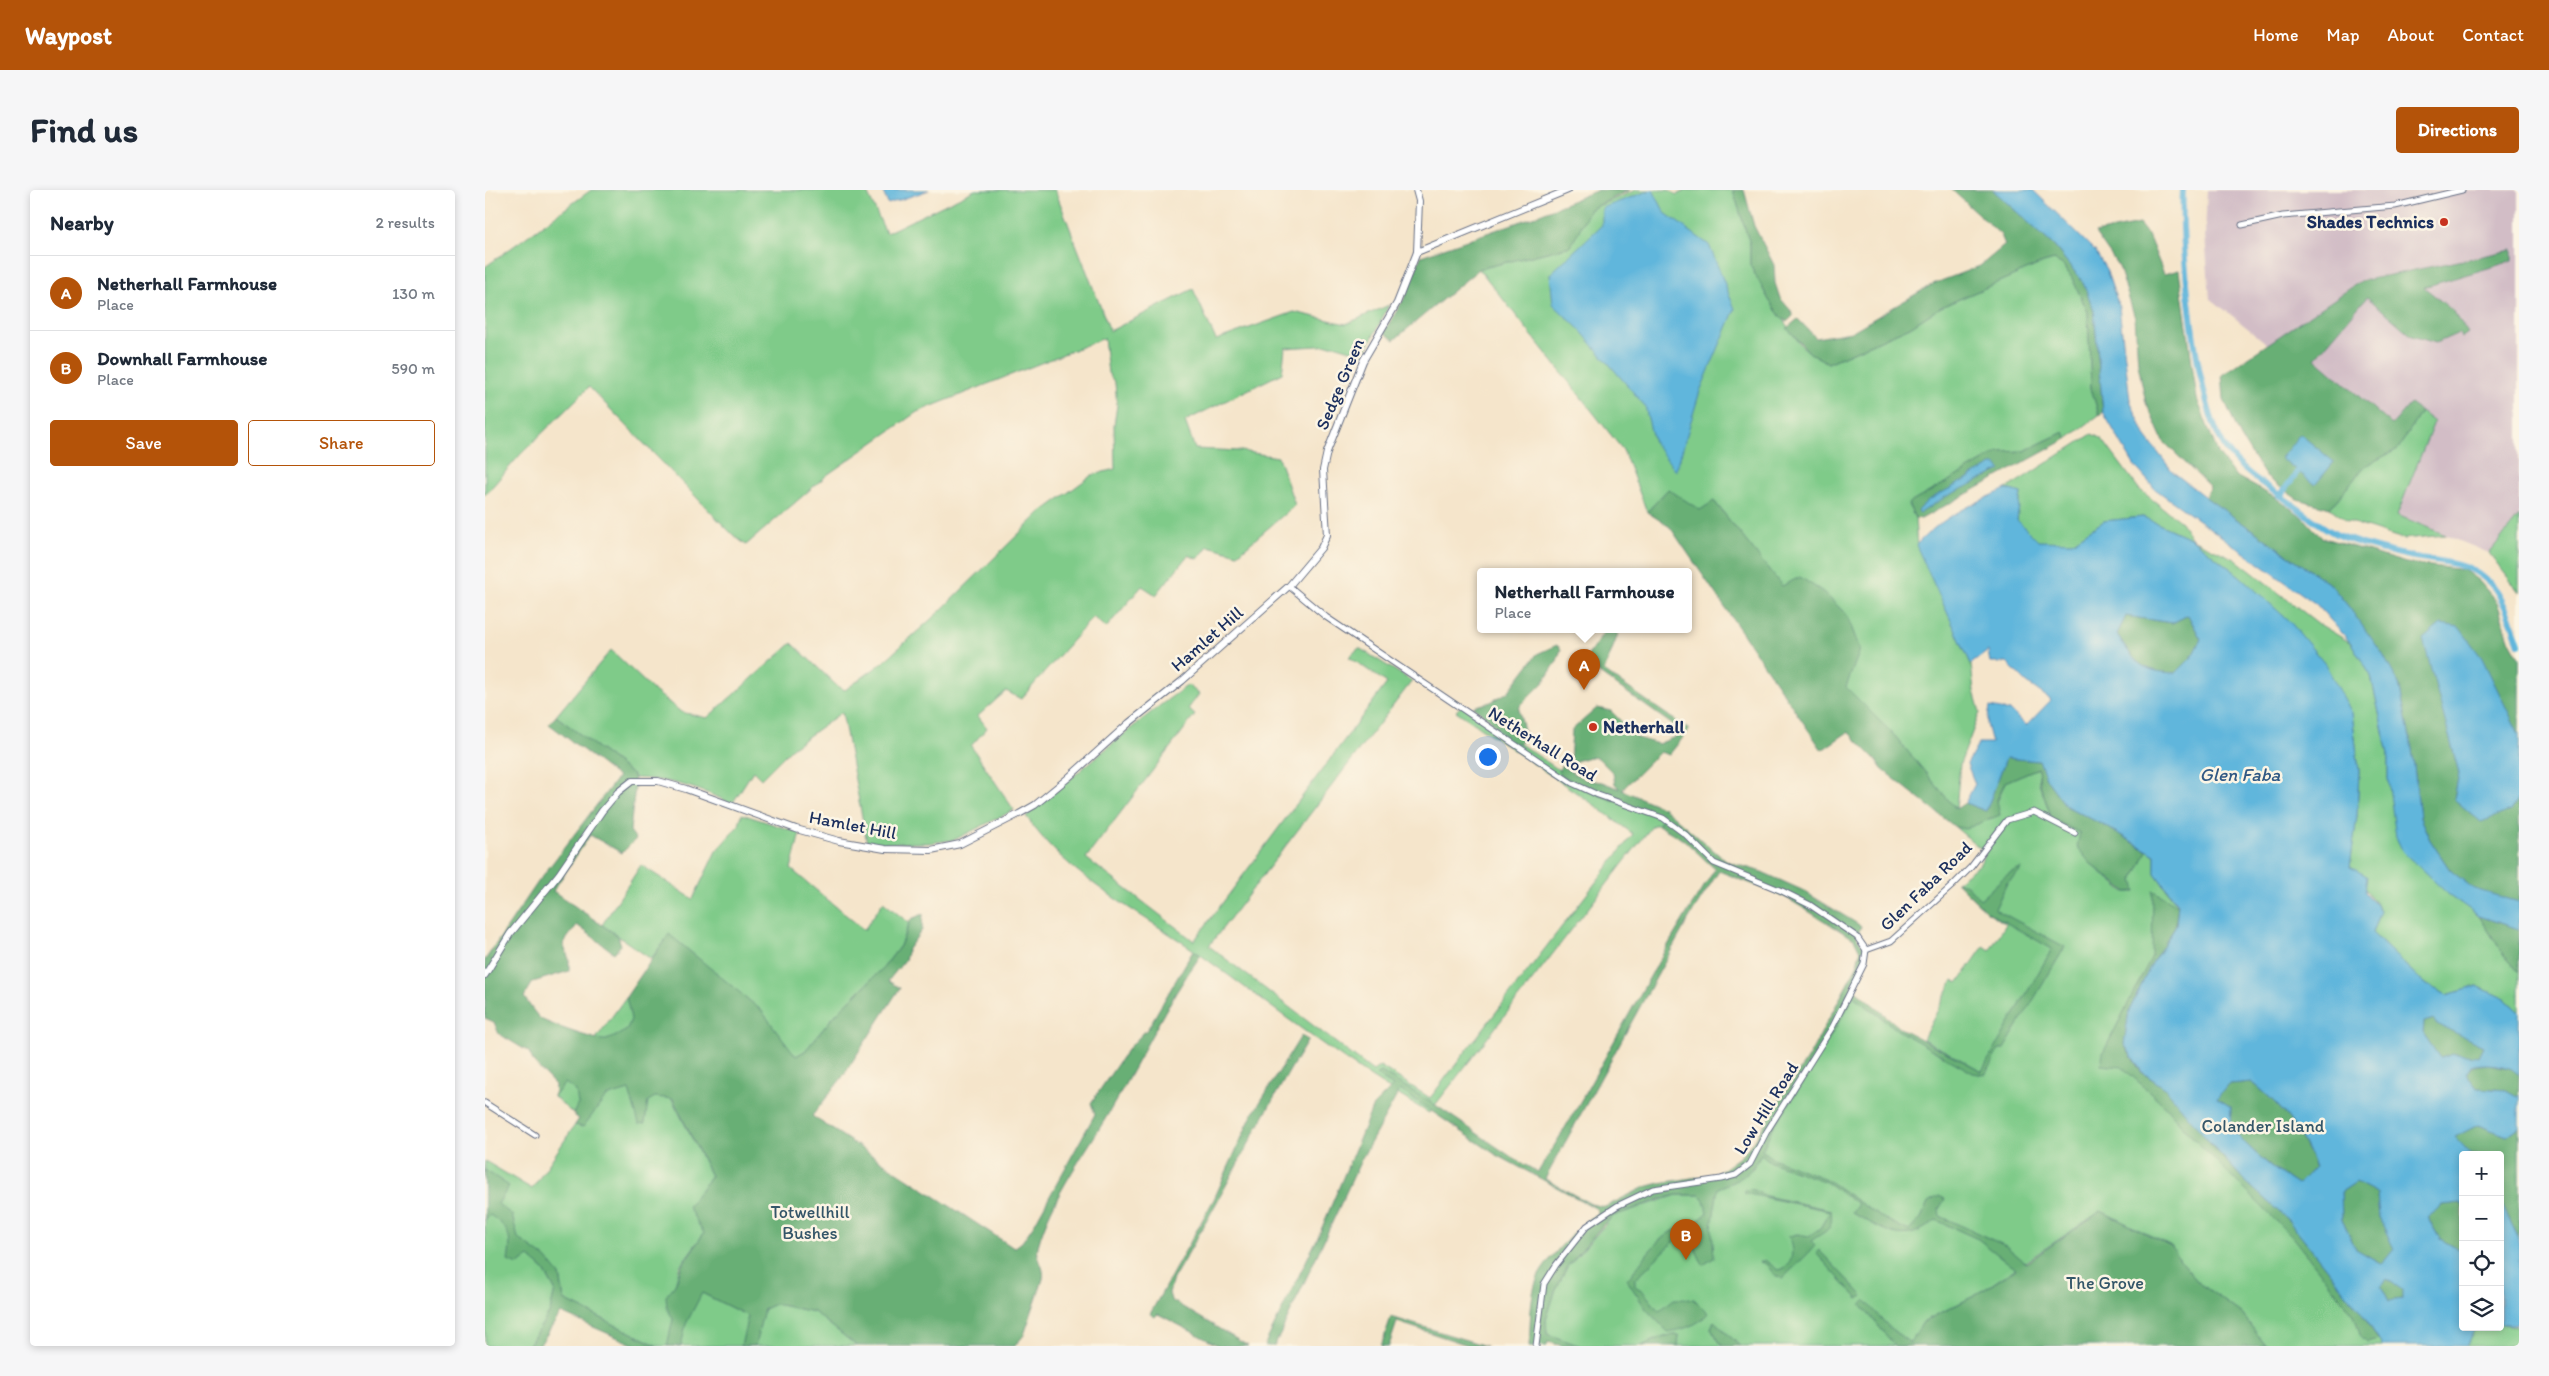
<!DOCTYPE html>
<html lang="en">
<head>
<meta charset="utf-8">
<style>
  body { margin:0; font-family:Itim,sans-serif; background:#f6f6f7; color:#1f2937 }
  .controls { position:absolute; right:15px; bottom:15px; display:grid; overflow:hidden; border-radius:5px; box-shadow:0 2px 8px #0003 }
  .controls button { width:45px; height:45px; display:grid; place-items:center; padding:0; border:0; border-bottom:1px solid #e0e1e3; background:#fff; color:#1f2937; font:25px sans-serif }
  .you { position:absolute; left:1002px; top:566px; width:18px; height:18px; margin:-12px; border:4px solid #fff; border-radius:50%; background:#1a73e8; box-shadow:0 0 0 8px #1a73e833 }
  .badge { display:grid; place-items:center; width:32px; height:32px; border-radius:50%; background:#b45309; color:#fff; font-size:16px; font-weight:700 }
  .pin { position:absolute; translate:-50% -41px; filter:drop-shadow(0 1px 2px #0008) }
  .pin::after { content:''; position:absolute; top:26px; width:18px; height:15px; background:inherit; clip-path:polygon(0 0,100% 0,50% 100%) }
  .popup { position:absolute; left:992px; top:378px; width:215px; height:65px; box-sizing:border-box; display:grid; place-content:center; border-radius:5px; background:#fff; filter:drop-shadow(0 1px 4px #0005); font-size:16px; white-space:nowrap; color:#747a83 }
  .popup b { font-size:19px; color:#1f2937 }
  .popup::after { content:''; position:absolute; left:50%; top:100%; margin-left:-10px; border:10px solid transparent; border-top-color:#fff }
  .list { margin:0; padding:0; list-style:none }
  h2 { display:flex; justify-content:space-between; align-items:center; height:65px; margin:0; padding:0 20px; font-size:21px }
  h2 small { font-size:16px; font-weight:400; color:#747a83 }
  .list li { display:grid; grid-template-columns:32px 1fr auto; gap:15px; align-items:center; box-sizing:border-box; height:75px; padding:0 20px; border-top:1px solid #e0e1e3 }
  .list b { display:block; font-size:19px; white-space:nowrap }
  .list p { margin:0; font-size:16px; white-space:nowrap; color:#747a83 }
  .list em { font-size:16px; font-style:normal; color:#747a83 }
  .actions { display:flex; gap:10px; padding:15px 20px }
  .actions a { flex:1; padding:11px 0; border:1px solid #b45309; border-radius:5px; text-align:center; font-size:18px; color:#b45309 }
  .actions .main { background:#b45309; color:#fff }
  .icon { flex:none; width:28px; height:28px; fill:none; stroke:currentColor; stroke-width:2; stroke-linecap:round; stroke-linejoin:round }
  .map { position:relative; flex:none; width:2034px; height:1156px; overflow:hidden; border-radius:5px }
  header { display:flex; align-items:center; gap:30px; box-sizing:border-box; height:70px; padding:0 25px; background:#b45309; color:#fff }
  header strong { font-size:24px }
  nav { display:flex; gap:28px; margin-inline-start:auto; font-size:18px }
  .intro { display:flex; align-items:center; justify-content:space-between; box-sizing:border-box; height:120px; padding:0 30px }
  h1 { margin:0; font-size:35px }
  .button { padding:12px 22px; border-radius:5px; background:#b45309; color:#fff; font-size:18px; font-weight:700 }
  main { display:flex; gap:30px; padding:0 30px }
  aside { flex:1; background:#fff; border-radius:5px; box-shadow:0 2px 8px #0003 }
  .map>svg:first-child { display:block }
  .industrial { fill:#d2bdc6 }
  .green { fill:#7fcb89; stroke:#4d7d74 }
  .forest { fill:#67af75; stroke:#416f6a; fill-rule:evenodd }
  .water { fill:#60b6dc; stroke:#3e729d; fill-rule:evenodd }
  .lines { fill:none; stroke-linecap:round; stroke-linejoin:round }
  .canal { stroke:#60b6dc; stroke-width:6 }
  .minor-casing { stroke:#676f84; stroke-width:7 }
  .tertiary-casing { stroke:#676f84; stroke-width:8 }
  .minor { stroke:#fff; stroke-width:5 }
  .tertiary { stroke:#fff; stroke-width:6 }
  .poi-dot { fill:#c8321e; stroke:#fcf5e5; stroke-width:2 }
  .labels { text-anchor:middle; stroke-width:5; stroke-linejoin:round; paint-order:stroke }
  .poi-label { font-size:18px; font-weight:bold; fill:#1b2f5e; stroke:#fcf5e5; text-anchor:end }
  .street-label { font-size:18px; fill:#1b2f5e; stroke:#fcf5e5 }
  .park-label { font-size:18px; fill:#345669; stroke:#fcf5e5 }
  .water-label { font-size:19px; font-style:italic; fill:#305884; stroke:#fcf5e5 }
</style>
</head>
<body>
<header>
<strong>Waypost</strong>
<nav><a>Home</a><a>Map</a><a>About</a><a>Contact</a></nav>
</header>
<div class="intro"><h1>Find us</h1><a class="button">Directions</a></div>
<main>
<aside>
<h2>Nearby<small>2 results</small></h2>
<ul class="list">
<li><span class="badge">A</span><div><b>Netherhall Farmhouse</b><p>Place</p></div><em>130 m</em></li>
<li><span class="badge">B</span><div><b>Downhall Farmhouse</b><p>Place</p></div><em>590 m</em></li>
</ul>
<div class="actions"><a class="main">Save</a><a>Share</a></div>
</aside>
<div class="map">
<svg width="2034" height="1156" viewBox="0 0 2034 1156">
  <rect width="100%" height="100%" fill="#fcf5e5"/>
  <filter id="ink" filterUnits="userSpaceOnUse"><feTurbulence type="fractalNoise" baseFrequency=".02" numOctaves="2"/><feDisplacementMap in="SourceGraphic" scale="10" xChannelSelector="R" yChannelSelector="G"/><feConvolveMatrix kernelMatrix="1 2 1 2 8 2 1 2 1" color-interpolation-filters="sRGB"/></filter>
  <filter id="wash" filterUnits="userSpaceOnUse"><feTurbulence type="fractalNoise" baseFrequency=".0096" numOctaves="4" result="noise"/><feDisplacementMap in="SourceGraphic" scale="20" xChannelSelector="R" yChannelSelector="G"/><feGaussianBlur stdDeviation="1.12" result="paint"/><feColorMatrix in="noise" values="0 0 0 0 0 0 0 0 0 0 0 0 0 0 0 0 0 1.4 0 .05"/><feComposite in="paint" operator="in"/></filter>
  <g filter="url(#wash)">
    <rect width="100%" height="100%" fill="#f5e5cb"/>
    <path class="industrial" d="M1722,0H2034V326L2004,363L1911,325L1948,232L1928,217L1902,250L1725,108L1720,46Z"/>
    <g class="green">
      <path d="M106,0H381L401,43L490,0H570L625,141L708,99L731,150L809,122L861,134L904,115L879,164L849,155L800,158L797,183L700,231L710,259L756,261L793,267L810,315L753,364L723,356L713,369L703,365L671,405L657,396L621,438L608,427L536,509L521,501L493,526L502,538L486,556L529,620L469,650L443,653H382L357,522L307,558L276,589L268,581L247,614C215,598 185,589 149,588L148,585L71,526L126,460L167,499L196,522L222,528L307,453L352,496L360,500L396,474L454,422L555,323L607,285L630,279L629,235L632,215L630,193L623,183L619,148L432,222L342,285L261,355L247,344L104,197L35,265L0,305V77Z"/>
      <path d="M1151,0H1183L1192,5L1202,0H1248L1265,54V75L1284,110L1315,154L1325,163L1343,173L1425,137L1456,117L1555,74L1569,70L1578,75L1587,88L1603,122L1606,198L1614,225L1582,249L1579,242L1539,261L1514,262L1423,315L1430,328L1432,356L1486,474L1489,501L1495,522L1475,574L1471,620L1409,545L1361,497L1297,397L1229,311L1215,321L1183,299L1162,322L1138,260L994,79L1086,56L1103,20Z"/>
      <path d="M1936,222L1949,232L1912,325L1961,345L1918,349L1862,331L1845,318L1880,276L1913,259Z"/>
      <path d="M1607,244L1617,249L1654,299L1696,332L1707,349L1750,369L1834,434L1866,453L1886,486L1903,564V589L1963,704L1994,726L2019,765L2034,782V822L2020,809L1992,796L1962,805L1940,794L1887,743L1895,720L1865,677L1872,626L1874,581L1867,523L1756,387L1707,349L1658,327L1619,331L1587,352H1553L1532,330L1536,303L1521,299Z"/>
      <path d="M2034,326V402L2004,363Z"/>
      <path d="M874,458L927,491L724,756L888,881L895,876L945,908L1148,644L1108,614L971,521L977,515L1074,580L1073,582L1178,628L1173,635H1168L944,923C864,877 792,820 717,766C659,724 582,688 541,626C595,582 646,535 703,495L714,504L703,519L710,525L601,668L709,751L902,493L864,467Z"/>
      <path d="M1553,578L1554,593L1567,629L1595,643L1605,673L1640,702H1650L1648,690L1662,659L1670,666V683L1693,716L1690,736L1644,821L1639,855L1656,882L1679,897L1876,1122L1898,1156H1781L1757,1124L1713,1092L1696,1072L1686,1056L1616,1021L1491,1105L1439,1131L1424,1156H1255L1229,1131L1226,1138L1237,1156H1193L1194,1145L1179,1146L1156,1156H1094L1062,1144L1061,1130L1070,1102L1082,1077L1128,1026L1192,1005H1215L1268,978L1282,947L1351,837L1363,802L1414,841L1497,881L1438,849L1468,790L1473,793L1499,756L1505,760L1521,734L1501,721L1471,692L1494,675L1501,663L1470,637C1484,639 1492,630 1505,630L1520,592Z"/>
      <path d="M257,624L315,643L306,679L379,740L398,712L424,733L415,756L399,777L348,827L320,861L311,866L184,745L166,769L117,735L156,675L208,709L231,661L254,635Z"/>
      <path d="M141,807L148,832L226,986L203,1017L219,1043L195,1076L190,1095L217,1103L263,1126L290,1114L329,1122L372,1156H173L79,1110L75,1085L44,1067L59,1080L70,1100L65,1122L43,1156H0V971L47,999L94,929L69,907Z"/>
      <path d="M2015,1134L2034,1136V1156H1981L1993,1137H2015Z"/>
    </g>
    <g class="forest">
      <path d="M1113,0H1145L1105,19L1086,56L994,79L909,150L899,142L920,107L936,66L1045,28Z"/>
      <path d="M1248,0H1259L1269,36L1289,75L1290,93L1295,108L1308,123V126L1303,131L1297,129L1284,110L1265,75V54Z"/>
      <path d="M1467,0H1508L1569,56L1598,92L1609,121L1618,222L1614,225L1606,198L1603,122L1587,88L1578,75L1569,70L1555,74L1456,117L1425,137L1343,173L1325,163L1302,138L1313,129L1331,148L1366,142L1448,94L1495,76L1520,55L1516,45Z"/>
      <path d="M1654,34L1663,45L1679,84L1694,80L1712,209L1733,263L1749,285L1789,307L1818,327L1836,347L1921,373L1979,380L1994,391L2012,412L2024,449L2034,467V544L2033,542L1967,557L1974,583L1969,609L2025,621L2034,608V712L1989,700L1965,680L1945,650L1935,628L1927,559L1914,494L1863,416L1846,395L1720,307L1725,297L1678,251L1661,213L1653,174L1650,128L1634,77L1610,43Z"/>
      <path d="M2027,60V71L1939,97L1969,122L1983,143L1976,148L1974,143L1951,153L1927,146L1882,107L1830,168L1907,235L1925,214L1936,222L1913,259L1880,276L1845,318L1812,309L1781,287L1756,248L1739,209L1737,185L1876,91Z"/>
      <path d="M1579,242L1582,249L1436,329L1430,328L1423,314L1514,262L1539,261Z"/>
      <path d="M1183,299L1215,320L1229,311L1297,396L1315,387L1338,402L1362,425L1375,460L1361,497L1409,545L1471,619L1480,613L1501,621L1521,568L1555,571L1562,590L1581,616L1622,637L1662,661L1648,690L1651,701L1642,702L1605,673L1592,657L1595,643L1567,629L1555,594L1553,578L1520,592L1512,610L1515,625L1480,639L1470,637L1397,579L1391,570L1363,542L1337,560L1185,337L1162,322Z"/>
      <path d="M1703,425L1716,449L1706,468L1691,483C1654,482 1651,472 1632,444L1641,426L1687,433Z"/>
      <path d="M1121,439H1135L1119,481L1204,540L1184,565L1175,562L1137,600L1179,618L1241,671L1277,682L1317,700L1376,736L1372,747L1381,760L1379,774L1366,796L1415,838L1497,881L1567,759L1501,721L1471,692L1482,695L1495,709C1508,699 1520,682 1536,678L1534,682L1522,693L1510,719L1580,757L1519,859H1514L1500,885L1488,883L1414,841L1363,802L1361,806L1366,812L1308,908L1287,938L1277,961L1287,968L1341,989L1394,1026L1424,1041L1436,1028L1443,1012L1454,1006L1460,1009L1454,1019L1455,1026L1521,1056L1541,1073L1616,1021L1686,1056L1696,1072L1713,1092L1757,1124L1781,1156H1410L1376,1115L1380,1110L1403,1136L1425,1153L1438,1132L1491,1105L1531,1079L1493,1049L1451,1030C1417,1058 1401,1040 1367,1023L1373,1014L1341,992L1286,972L1276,964C1264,986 1256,989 1233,998L1227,1037L1229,1068L1218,1075L1206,1050L1192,1049L1150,1089V1096L1158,1101L1174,1121L1189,1109H1209L1223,1123C1214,1135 1197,1140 1183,1142L1161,1119L1142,1090C1154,1075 1167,1054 1184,1043C1197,1036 1211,1035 1222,1023L1219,1010L1215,1005H1192L1176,1009L1128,1026L1118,1035L1082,1077L1070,1102L1061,1130L1062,1144L1096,1156H1078L1063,1152L1062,1156H1044C1046,1134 1044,1107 1053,1087C1062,1069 1096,1033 1113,1023L1112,1019L1010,964L915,900L877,968L795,1145L789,1156H779L833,1047L888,916L908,896L891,885L896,882L903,886L952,916L1031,970L1053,982C1116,883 1165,777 1230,679L1199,650L1173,635L1178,628L1113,605L1073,583L1076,576L1101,590L1117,592L1135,599L1130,594L1128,583L1113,568L1104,567L1085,573L1087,540L1112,518L1126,521L1153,548L1173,554L1195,545V540L1113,482L1102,467ZM1234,681L1300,707L1369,749L1375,761L1372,776L1324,866L1268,952L1256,966L1231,984L1175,993L1160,997L1120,1017L1106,1014L1060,989L1204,728Z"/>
      <path d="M1072,455L1076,459L1072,471L1058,493L1035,516L1034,521L1041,548L1035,553H1027L1004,529L988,517L1006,512L1023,502L1052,464Z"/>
      <path d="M71,526L148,585L150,596L145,641L151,649L137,663L105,645L68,701L133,746L136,755L129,763L92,735L78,754L84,769V781L48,792L39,807C44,814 50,824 56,829C61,833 115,852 121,850C129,848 136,843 142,840L146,829L141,807L184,744L276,820L311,866L320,861L348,827L399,777L415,756L426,729L438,724L437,740L423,759L420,770L403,791L415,798L356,889L327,926L529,1058L537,1052L550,1033L610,924L606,913L642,860L663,838L708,761L716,765C681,813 656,868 626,919C601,963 566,1007 553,1056C550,1069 561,1077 558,1089L539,1145L530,1156H372L329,1122L290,1114L279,1119L270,1156H256L263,1126L217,1103L201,1134L196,1156H182L188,1129L182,1118L181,1106L190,1095L197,1075L219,1043L203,1017L226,986L188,909L170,907L163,911L160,933L154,934L144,900L121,907L98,937L90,935L94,929L88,924L93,914L91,901L80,893L69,907L70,895L49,873L44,862L14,844L9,832L0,828V770L53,692L133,587L64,534Z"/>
      <path d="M1668,700L1693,716L1690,736L1666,775L1644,821L1639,855L1656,882L1679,897L1705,927L1726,955L1760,991L1803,1030L1876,1122L1893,1149L1882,1152L1875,1145L1869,1125L1808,1048L1708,948L1676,912L1637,877L1616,875L1618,863L1667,766Z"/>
      <path d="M1994,726L2034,739V782L2019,765Z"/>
      <path d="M1949,829L1998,856L1993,867L1969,864L1955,869L1938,843L1939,831Z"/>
      <path d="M816,846L823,850C775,928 735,1011 688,1089L684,1103L686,1110L763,1156H734L673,1124L670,1127L665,1124L729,1009L766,927Z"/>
      <path d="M2003,874L2029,879L2034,885L2033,907L2021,900L1992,898L1981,884C1986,873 1993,876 2003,874Z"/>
      <path d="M1767,892C1801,921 1812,935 1830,978L1812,995C1787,978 1765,960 1745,937L1746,917L1731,908L1744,894Z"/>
      <path d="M1993,935L2022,946L2034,937V1049L2015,1011V965H1987L1969,947Z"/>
      <path d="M0,980L24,996L13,1014L27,1025L33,1048L61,1068L75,1085L79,1110L173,1156H152L76,1123L54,1156H43L65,1122L70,1100L59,1080L44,1067L32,1075L23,1071C27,1047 25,1039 5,1025L0,1030Z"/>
      <path d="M1871,992L1892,1003L1894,1027L1910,1059L1897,1074L1871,1059L1857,1030L1856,1002Z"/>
      <path d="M1266,999L1281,1006L1346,1020C1349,1042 1340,1040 1326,1051L1330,1055C1328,1060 1304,1082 1298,1088L1291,1087L1281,1074L1275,1072L1280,1070L1293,1080C1310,1075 1308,1061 1304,1046L1312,1044L1324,1046L1335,1038L1345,1021L1259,1003L1260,1000Z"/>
      <path d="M1975,1013L1978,1016V1056L1973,1059L1955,1049L1942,1026L1958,1015Z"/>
      <path d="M1334,1060L1378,1106L1373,1109L1331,1063Z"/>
      <path d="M1902,1089L1918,1100L1917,1109L1904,1111L1896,1096Z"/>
      <path d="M906,1127L1001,1156H986L912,1132L904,1156H896Z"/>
      <path d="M1229,1131L1255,1156H1237L1226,1138Z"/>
      <path d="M1194,1145L1193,1156H1156L1179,1146Z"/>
    </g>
    <g class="water">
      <path d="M397,0H444L403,14Z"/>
      <path d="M1166,0H1168L1180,23L1224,55L1250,119L1215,201L1191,281L1169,253L1160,216L1095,140L1068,114L1065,84L1117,35V18Z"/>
      <path d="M1508,0H1548L1610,61L1621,79L1634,117L1645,210L1661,247L1688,282L1720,307L1846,395L1863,416L1897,463L1914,494L1927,559L1935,628L1945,650L1965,680L1989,699L2034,712V739L1994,726L1963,704L1918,662L1911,647L1903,589V564L1886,486L1866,453L1831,414L1670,299L1649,275L1618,222L1609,121L1598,92L1569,56Z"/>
      <path d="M1815,244L1849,272L1830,295L1796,268Z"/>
      <path d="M1507,275H1512L1516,280L1462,306L1435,323L1433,321L1442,311Z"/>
      <path d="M1521,299L1536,303L1532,330L1553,351L1587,352L1619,331L1658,327L1707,349L1756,387L1806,433L1840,474L1867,523L1874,581L1872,626L1865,677L1882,686L1880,702L1895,720L1887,743L1940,794L1962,805L1992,796L2020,809L2034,822V885C2024,874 1999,872 1986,876L1981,884L1992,898L2021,900L2032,906L2034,904V937L2022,946L1993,935L1970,947L1987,965H1978V1016L1975,1013L1958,1015L1942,1027L1955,1049L1973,1059L1978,1056V1137H1993L1981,1156H1898L1876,1122L1803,1030L1760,991L1726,954L1680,898L1657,882L1639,854L1644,821L1666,775L1691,735L1693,714L1670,683V665L1622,637L1581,616L1562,590L1554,571L1521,568L1501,621L1480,613L1490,594L1482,574L1494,553H1507L1502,534L1505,517L1526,521L1541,536L1566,510L1541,492L1522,473H1505L1503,461L1486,474L1431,355C1458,326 1486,315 1521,299ZM1703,425L1716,449L1706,468L1691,483C1655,482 1650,472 1632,444L1641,426L1687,433ZM1949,829L1950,833L1998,856L1993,866L1969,864L1955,868L1938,843L1939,832ZM1767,892C1800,919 1814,938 1830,977L1812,995C1787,979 1765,960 1745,937L1746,917L1732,908L1744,894ZM1871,992L1892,1003L1894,1027L1909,1059L1897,1074L1871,1059L1857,1030L1856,1002ZM1902,1089L1917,1100V1109L1904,1111L1896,1096Z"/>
      <path d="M1956,434L1974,437L1997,468L2034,544V608L2025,621L1996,632L1969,609L1974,583L1938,449Z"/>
      <path d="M2015,1011L2034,1049V1129L2031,1134H2015Z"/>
    </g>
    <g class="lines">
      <g class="canal">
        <path d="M1698,0C1695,56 1710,214 1741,259C1758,284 1787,299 1811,317C1825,327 1839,339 1855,346C1877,355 1901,361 1924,366C1954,372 1989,371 2010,399C2021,415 2028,435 2034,454"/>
        <path d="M1795,306L1813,281"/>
      </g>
    </g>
  </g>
  <g filter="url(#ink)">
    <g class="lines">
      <g class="minor-casing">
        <g id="minor">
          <path d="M1757,35L1798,26L1910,16L1977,0"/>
          <path d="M804,396L841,427L1087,593L1113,605L1178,628L1201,645L1229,673L1297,701L1325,715L1372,747L1381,760"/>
          <path d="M1381,760L1406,751L1467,696L1486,677L1522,630L1549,622L1590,643"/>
          <path d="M0,913L50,945"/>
          <path d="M1051,1156L1059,1094L1071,1075L1102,1036L1132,1016L1168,999L1236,989L1251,985L1265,974L1282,941L1348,836L1379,774L1381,760"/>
        </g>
      </g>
      <g class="tertiary-casing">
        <g id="tertiary">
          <path d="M932,62L1083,0"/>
          <path d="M0,785L25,744L74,684L117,621L133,602L147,591H173L201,599L311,639L354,651L400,659L446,660L475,654L534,624L550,615L583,588L644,533L697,491L804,396L836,358L842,345L838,280L842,262L878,171L912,113L932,62L934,11L931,0"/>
        </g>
      </g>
      <use href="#minor" class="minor"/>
      <use href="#tertiary" class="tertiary"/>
    </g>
  </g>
  <g class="poi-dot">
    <circle cx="1959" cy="32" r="5"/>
    <circle cx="1108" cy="537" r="5"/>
  </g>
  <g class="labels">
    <g class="poi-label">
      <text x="1949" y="38">Shades Technics</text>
      <text x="1118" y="543" text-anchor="start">Netherhall</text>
    </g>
    <g class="street-label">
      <text transform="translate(855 194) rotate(-67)" y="6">Sedge Green</text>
      <text transform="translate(722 449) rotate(-41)" y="6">Hamlet Hill</text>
      <text transform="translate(1058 554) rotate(32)" y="6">Netherhall Road</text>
      <text transform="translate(368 635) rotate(11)" y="6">Hamlet Hill</text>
      <text transform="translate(1441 696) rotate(-44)" y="6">Glen Faba Road</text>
      <text transform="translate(1281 918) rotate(-58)" y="6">Low Hill Road</text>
    </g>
    <g class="park-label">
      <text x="1778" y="942">Colander Island</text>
      <text x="325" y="1028">Totwellhill<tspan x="325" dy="21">Bushes</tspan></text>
      <text x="1620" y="1099">The Grove</text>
    </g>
    <g class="water-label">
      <text x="1755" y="591">Glen Faba</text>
    </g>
  </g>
</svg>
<div class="controls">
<button>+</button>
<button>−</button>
<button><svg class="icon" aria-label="locate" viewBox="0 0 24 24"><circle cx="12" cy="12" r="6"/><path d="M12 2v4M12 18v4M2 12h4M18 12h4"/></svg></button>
<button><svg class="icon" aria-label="layers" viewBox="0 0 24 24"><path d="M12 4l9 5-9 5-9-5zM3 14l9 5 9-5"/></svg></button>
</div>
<div class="you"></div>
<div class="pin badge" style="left:1099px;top:500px">A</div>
<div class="popup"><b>Netherhall Farmhouse</b>Place</div>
<div class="pin badge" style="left:1201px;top:1070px">B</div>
</div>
</main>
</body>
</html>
